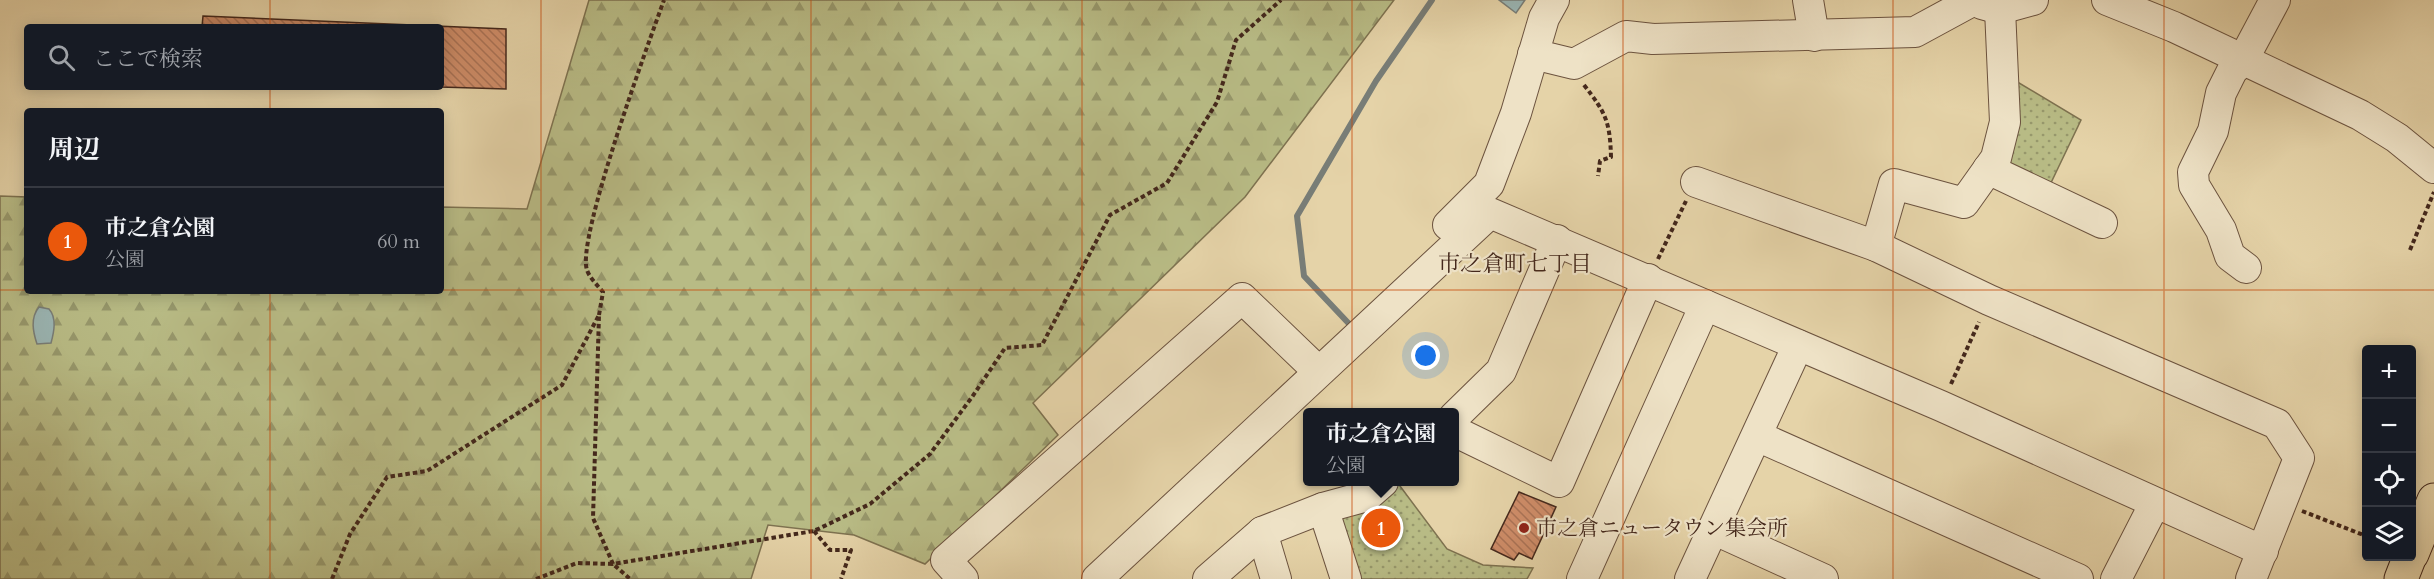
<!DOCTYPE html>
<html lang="ja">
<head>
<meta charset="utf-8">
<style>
  body { margin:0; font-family:Cardo,"Noto Serif JP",serif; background:#242831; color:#f1f3f6 }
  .controls { position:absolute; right:18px; bottom:18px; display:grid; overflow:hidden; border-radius:6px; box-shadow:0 3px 15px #0003 }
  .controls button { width:54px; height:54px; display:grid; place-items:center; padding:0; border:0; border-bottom:2px solid #363941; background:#171b24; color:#f1f3f6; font:30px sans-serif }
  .you { position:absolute; left:1426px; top:356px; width:21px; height:21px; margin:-15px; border:4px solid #fff; border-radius:50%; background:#1a73e8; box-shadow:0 0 0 9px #1a73e833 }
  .badge { display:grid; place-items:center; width:39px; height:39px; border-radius:50%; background:#ea580c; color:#fff; font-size:20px; font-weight:700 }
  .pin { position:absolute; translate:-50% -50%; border:3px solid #fff; box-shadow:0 2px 6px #0006 }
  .popup { position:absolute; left:1303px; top:408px; width:156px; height:78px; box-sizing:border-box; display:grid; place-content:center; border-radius:6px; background:#171b24; filter:drop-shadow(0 2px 4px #0005); font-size:20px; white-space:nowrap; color:#9ea1a6 }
  .popup b { font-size:22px; color:#f1f3f6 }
  .popup::after { content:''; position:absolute; left:50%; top:100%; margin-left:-12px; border:12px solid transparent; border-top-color:#171b24 }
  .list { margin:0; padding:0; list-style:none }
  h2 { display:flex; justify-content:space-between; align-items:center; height:78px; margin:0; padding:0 24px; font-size:26px }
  h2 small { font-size:20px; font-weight:400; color:#9ea1a6 }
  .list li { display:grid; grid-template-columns:39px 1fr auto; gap:18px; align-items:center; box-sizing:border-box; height:108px; padding:0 24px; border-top:2px solid #363941 }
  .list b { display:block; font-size:22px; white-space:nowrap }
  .list p { margin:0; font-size:20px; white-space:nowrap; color:#9ea1a6 }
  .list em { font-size:20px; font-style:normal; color:#9ea1a6 }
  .icon { flex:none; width:33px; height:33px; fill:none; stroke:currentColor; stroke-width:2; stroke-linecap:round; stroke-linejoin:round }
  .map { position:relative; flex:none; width:2434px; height:579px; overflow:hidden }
  .search { position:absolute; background:#171b24; box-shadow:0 3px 15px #0003; left:24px; top:24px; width:420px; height:66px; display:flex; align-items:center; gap:15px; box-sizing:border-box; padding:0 21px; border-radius:6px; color:#9ea1a6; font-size:22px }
  .panel { position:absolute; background:#171b24; box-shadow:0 3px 15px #0003; left:24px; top:108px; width:420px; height:186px; border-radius:6px }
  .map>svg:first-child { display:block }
  .forest { fill:url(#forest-firs); stroke:#7e7250; stroke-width:1.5 }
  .park { fill:url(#park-dots); stroke:#7e7250; stroke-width:1.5 }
  .water { fill:#9ab5b3; stroke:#787d77; stroke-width:1.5 }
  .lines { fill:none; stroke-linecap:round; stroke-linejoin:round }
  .stream { stroke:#787d77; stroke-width:6 }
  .building { fill:url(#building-back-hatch); stroke:#44281c; stroke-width:1.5 }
  .minor-casing { stroke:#6c533f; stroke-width:32 }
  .highway-casing { stroke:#44281c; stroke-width:35 }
  .path { stroke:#44281c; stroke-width:4; stroke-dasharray:4.5 3; stroke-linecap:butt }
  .minor { stroke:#eee2c6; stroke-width:30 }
  .highway { stroke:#e5d3a8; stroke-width:33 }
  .grid { fill:none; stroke:#c74f0f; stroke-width:1.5; stroke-opacity:0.55 }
  .poi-dot { fill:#8f2418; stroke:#eee2c6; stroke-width:2 }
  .labels { text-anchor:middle; stroke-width:4.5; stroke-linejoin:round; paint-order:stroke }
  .poi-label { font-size:21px; fill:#44281c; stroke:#eee2c6; text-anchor:start }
  .neighbourhood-label { font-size:22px; fill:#44281c; stroke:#eee2c6 }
</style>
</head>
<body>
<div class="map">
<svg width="2434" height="579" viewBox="0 0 2434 579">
  <defs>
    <pattern id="forest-firs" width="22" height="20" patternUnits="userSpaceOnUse" patternTransform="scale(1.5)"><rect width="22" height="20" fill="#b8bb85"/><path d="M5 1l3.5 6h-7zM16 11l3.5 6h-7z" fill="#97986c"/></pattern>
    <pattern id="park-dots" width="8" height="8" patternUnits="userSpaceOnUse" patternTransform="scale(1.5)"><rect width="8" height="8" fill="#b8bb85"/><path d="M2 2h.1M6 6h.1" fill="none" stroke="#97986c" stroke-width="1.8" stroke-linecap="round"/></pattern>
    <pattern id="building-back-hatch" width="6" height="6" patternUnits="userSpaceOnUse" patternTransform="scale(1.5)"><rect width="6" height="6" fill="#cf8d69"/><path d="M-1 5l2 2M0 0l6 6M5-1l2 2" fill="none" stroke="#aa7356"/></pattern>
  </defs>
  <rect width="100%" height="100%" fill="#e5d3a8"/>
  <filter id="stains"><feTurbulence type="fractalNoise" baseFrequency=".00333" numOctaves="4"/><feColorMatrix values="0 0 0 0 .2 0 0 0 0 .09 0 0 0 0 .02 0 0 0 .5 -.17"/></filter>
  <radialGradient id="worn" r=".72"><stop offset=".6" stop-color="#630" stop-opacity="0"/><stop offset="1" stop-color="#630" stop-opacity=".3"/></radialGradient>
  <path class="forest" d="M589,0H1394L1245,197L1033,403L1058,435L925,564L854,535L768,525L751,579H0V196L27,197V291H441V207L527,209Z"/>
  <g class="park">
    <path d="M2009,77L2081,120L2048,189L1998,168Z"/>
    <path d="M1397,482L1447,549L1483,565L1533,568L1527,579H1346L1323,508Z"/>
  </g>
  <g class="water">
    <path d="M1499,0H1525L1516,13Z"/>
    <path d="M39,307L49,309C57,318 54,332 51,343L37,344C33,332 30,318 39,307Z"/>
  </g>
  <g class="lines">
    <path class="stream" d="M1353,328L1304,276L1297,216L1376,81L1432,0"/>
  </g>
  <g class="building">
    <path d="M203,16L506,29V89L441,87V27H202Z"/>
    <path d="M1519,492L1556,507L1532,559L1519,553L1514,560L1491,549Z"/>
  </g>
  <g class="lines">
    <g class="minor-casing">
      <g id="minor">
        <path d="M1808,0L1814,36"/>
        <path d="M2107,0L2174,27L2360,115L2397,138L2434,168"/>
        <path d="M1982,4L2000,9L2033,0"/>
        <path d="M2000,9L2005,122L1996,158L1964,203L1894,184L1876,246L1989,300L2277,424L2299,458L2251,579"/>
        <path d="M1533,54L1574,64L1626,36L1653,39L1915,32L1974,0"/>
        <path d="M1988,169L2102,223"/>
        <path d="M1696,182L1876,246"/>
        <path d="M1448,225L1489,184L1516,113L1544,18L1554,0"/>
        <path d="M2246,268L2230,256L2221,230L2194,185L2193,172L2213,131L2221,93L2232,71L2243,60L2275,0"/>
        <path d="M1454,417L1501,371L1557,240"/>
        <path d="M1454,431L1559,482L1648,279"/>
        <path d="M1757,436L2078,579"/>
        <path d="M1323,508L1346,579"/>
        <path d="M1713,529L1823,579"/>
        <path d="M1262,532L1276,579"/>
        <path d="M963,579L946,560L1242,298L1318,371"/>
        <path d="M1097,579L1490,213L1941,406L2263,551"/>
        <path d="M1208,579L1262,532L1323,508L1367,496L1383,482"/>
        <path d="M1582,579L1705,305"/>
        <path d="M1690,579L1798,345"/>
        <path d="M2116,579L2155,503"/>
      </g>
    </g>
    <g class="highway-casing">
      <g id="highway">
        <path d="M2412,554L2434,500"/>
        <path d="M2401,579L2410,556"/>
      </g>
    </g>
    <g class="path">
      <path d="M1584,85C1606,113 1610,122 1611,157L1600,161L1598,176"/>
      <path d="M2410,250L2434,192"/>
      <path d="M1658,259L1686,201"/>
      <path d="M599,315L603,292C598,286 589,277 587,270C576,239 649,42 664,0"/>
      <path d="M1951,384L1979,322"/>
      <path d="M2302,511L2366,536"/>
      <path d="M814,531L830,550H851L841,579"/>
      <path d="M332,579L350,534L387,477L427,471L562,385L599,315L593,518L613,564L814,531L870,504L930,454L972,397L1005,348L1042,345L1110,215L1167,183L1217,102L1236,40L1281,0"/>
      <path d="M536,579L577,563L613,564L630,579"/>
    </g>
    <use href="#minor" class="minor"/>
    <use href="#highway" class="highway"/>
  </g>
  <path class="grid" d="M270,0V27M541,0V579M811,0V579M1082,0V579M1352,0V579M1623,0V579M1893,0V579M2164,0V579M270,87V111M0,290H27M441,290H2434M270,291V579"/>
  <circle class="poi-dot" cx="1524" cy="528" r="6"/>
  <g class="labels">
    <g class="poi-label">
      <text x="1536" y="535">市之倉ニュータウン集会所</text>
    </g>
    <g class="neighbourhood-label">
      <text x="1515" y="271">市之倉町七丁目</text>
    </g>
  </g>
  <rect width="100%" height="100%" filter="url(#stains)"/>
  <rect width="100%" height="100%" fill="url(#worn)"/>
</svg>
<div class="controls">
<button>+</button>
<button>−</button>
<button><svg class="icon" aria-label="locate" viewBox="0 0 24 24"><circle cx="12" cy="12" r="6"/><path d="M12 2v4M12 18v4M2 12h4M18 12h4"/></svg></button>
<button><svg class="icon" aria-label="layers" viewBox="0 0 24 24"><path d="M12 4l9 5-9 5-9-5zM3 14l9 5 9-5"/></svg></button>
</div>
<div class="you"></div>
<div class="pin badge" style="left:1381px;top:528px">1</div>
<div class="popup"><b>市之倉公園</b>公園</div>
<div class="search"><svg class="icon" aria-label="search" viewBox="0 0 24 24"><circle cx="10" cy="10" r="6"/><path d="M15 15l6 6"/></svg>ここで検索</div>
<section class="panel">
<h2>周辺<small></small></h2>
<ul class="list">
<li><span class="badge">1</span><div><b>市之倉公園</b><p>公園</p></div><em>60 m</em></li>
</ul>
</section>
</div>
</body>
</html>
